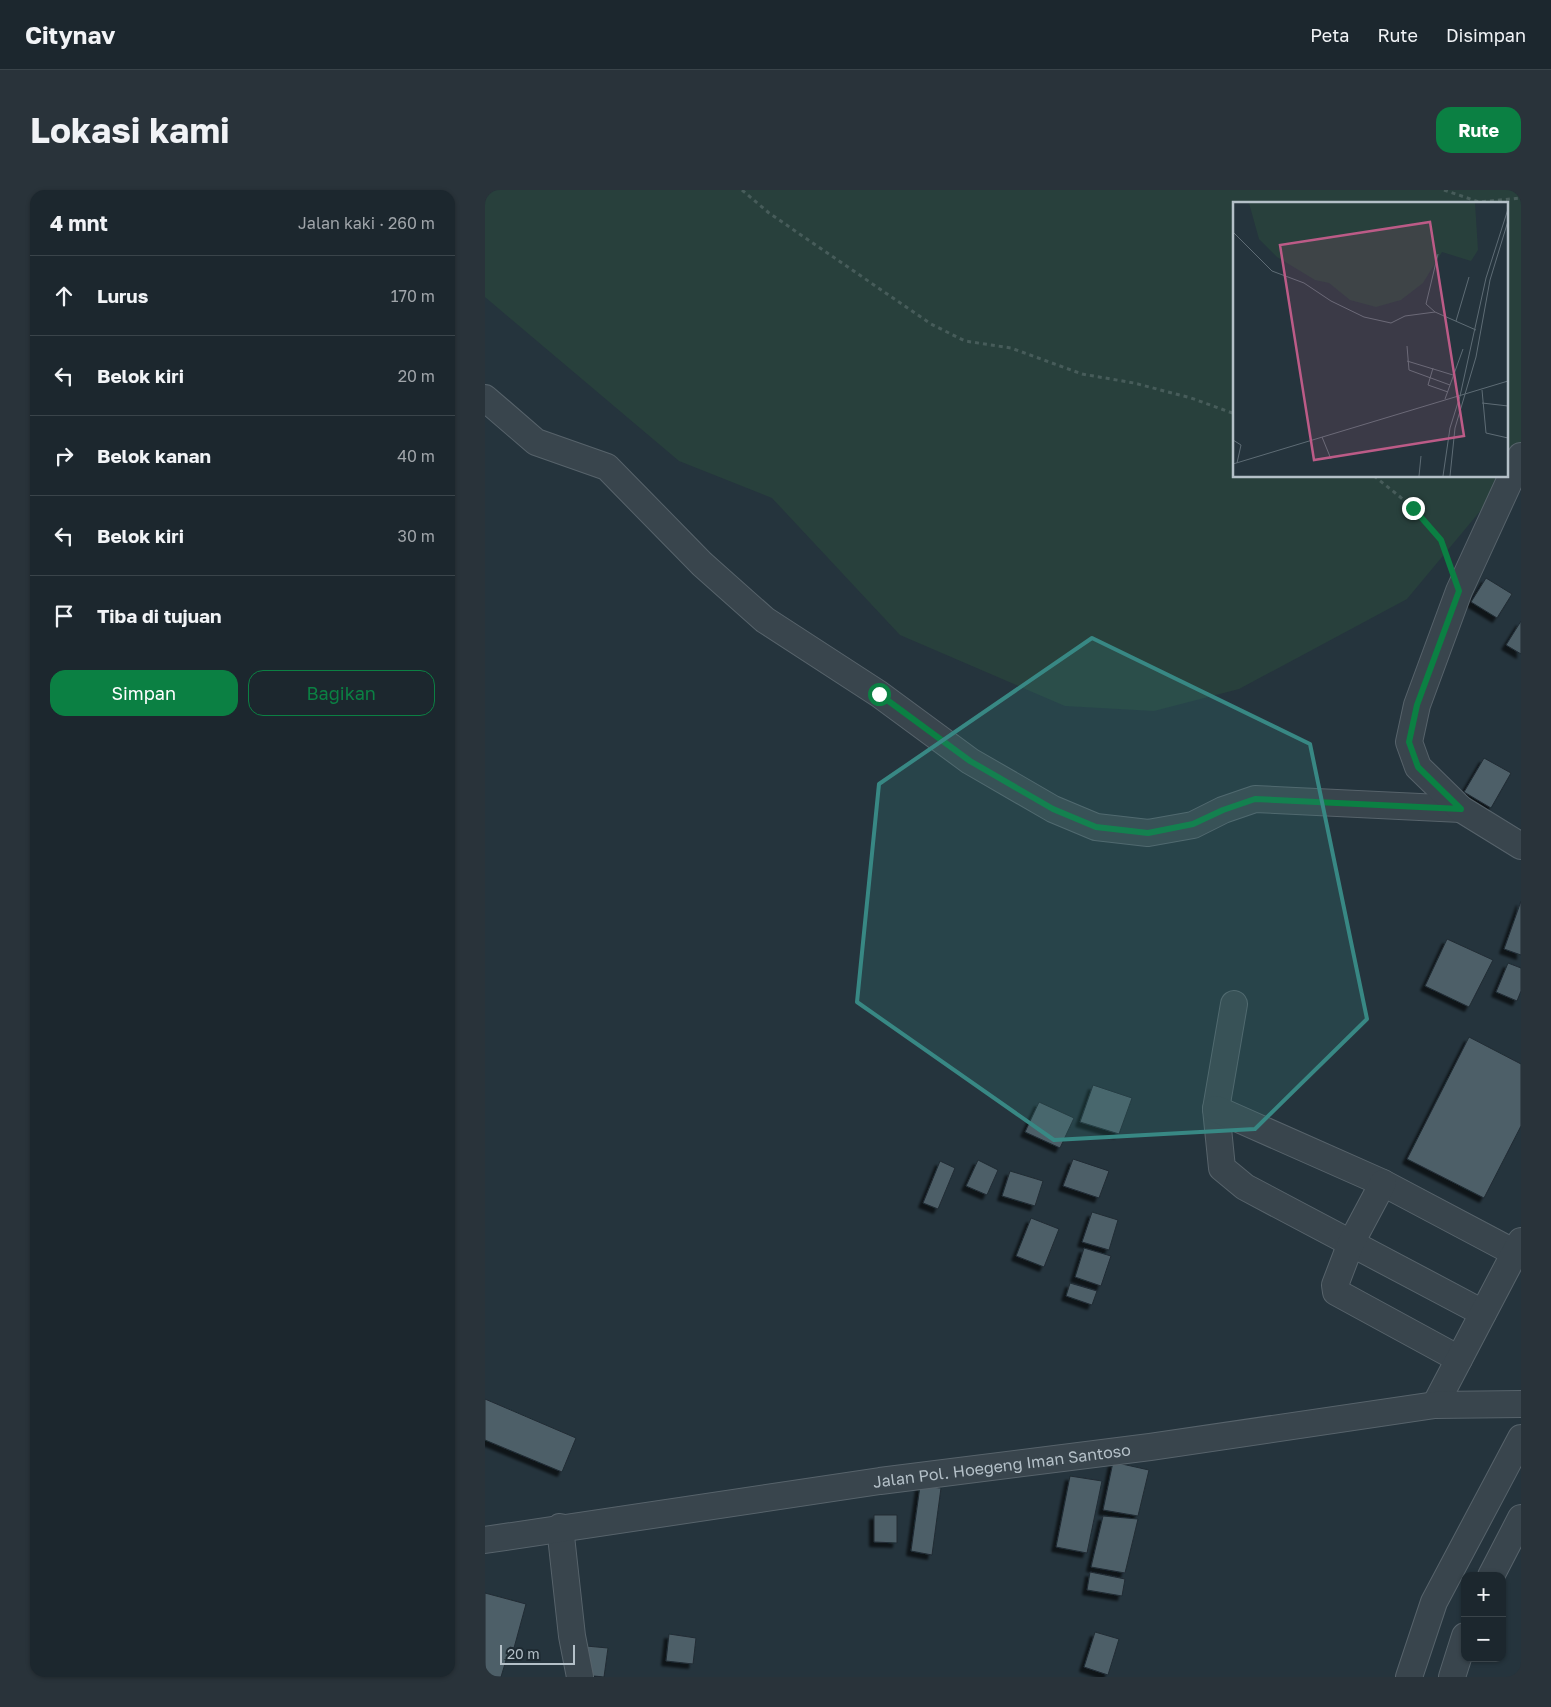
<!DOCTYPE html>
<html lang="id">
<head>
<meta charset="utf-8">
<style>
  body { margin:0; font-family:"Golos Text",sans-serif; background:#29333a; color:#f1f3f6 }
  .controls { position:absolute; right:15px; bottom:15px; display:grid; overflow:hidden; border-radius:10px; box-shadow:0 1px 4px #0004 }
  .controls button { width:45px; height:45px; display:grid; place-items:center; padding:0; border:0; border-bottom:1px solid #3a444a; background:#1c272e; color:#f1f3f6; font:25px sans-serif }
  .scale { position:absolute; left:15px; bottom:12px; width:75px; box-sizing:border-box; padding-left:5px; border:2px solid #b4c0c8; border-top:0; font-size:14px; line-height:18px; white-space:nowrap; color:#b4c0c8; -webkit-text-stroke:4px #1e2a32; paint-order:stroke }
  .stop { position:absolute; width:15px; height:15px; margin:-11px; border:4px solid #0b8043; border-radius:50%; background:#fff }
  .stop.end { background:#0b8043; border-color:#fff; box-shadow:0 1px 5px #0008 }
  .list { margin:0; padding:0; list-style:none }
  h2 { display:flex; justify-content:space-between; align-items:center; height:65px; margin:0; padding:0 20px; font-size:21px }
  h2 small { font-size:16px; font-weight:400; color:#a0a5aa }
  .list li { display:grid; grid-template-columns:32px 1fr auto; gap:15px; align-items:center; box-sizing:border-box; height:80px; padding:0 20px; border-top:1px solid #3a444a }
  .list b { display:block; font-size:19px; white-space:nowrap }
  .list em { font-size:16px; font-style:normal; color:#a0a5aa }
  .actions { display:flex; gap:10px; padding:15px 20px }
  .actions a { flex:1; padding:11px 0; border:1px solid #0b8043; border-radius:15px; text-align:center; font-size:18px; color:#0b8043 }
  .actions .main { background:#0b8043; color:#fff }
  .icon { flex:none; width:28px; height:28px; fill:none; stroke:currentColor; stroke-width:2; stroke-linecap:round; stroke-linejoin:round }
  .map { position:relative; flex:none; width:1036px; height:1487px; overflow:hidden; border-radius:15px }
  header { display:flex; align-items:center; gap:30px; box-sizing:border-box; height:70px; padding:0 25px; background:#1c272e; border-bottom:1px solid #3a444a }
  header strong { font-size:24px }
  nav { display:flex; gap:28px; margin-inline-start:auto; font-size:18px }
  .intro { display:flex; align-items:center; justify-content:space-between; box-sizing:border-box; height:120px; padding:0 30px }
  h1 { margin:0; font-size:35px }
  .button { padding:12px 22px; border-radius:15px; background:#0b8043; color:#fff; font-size:18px; font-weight:700 }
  main { display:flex; gap:30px; padding:0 30px }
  aside { flex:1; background:#1c272e; border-radius:15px; box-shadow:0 1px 4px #0004 }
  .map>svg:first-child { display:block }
  .green { fill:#28403c; fill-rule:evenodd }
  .building { fill:#4e5e67; stroke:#202c34; filter:url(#shadow) }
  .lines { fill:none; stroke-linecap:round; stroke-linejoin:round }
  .minor-casing { stroke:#57636b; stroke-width:28 }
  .path { stroke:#475c5a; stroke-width:3; stroke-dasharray:4 4; stroke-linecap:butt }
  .minor { stroke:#39454d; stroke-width:26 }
  .route { stroke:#0b8043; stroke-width:6 }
  .marked { fill:#388884; fill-opacity:0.2; stroke:#388884; stroke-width:4; stroke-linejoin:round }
  .labels { text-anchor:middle; stroke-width:4; stroke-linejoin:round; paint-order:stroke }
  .street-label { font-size:16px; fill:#b4c0c8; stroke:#1e2a32 }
  .inset-road { fill:none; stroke:#5e6c75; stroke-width:1 }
  .view { fill:#bc5b87; fill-opacity:0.15; stroke:#bc5b87; stroke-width:2.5 }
  .inset-edge { fill:none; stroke:#b4c0c8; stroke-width:2.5 }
</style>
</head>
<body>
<header>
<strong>Citynav</strong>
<nav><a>Peta</a><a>Rute</a><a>Disimpan</a></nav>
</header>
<div class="intro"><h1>Lokasi kami</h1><a class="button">Rute</a></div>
<main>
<aside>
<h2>4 mnt<small>Jalan kaki · 260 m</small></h2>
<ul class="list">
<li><svg class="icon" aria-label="ahead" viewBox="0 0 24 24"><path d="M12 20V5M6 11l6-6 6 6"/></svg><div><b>Lurus</b></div><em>170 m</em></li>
<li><svg class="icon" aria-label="left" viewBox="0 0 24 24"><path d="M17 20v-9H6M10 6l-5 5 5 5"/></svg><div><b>Belok kiri</b></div><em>20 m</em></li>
<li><svg class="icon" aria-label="right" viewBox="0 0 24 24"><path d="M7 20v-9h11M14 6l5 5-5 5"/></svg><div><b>Belok kanan</b></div><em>40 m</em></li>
<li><svg class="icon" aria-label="left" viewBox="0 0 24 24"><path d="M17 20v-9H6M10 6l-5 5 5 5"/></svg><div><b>Belok kiri</b></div><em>30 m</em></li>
<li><svg class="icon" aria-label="arrive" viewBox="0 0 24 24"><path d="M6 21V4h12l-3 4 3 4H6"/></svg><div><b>Tiba di tujuan</b></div></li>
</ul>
<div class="actions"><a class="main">Simpan</a><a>Bagikan</a></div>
</aside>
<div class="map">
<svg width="1036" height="1487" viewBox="0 0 1036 1487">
  <defs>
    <filter id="shadow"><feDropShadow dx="-4.5" dy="4.5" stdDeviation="1" flood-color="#0009"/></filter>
  </defs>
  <rect width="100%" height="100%" fill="#25343d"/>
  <path class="green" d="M0,0H1036V272L922,409L754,499L669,521L580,516L415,445L287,308L194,271L0,107ZM750,14H1022V286H750Z"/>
  <g class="building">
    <path d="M1001,388L1027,404L1012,428L986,412Z"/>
    <path d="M1036,431V464L1021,455Z"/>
    <path d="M999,568L1026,583L1006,618L979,602Z"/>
    <path d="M1036,711V765L1019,759Z"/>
    <path d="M962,749L1008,770L984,817L940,796Z"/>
    <path d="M1023,773L1036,778V801L1032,811L1011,802Z"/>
    <path d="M984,847L1036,874V936L999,1008L922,969Z"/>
    <path d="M608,895L647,908L634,944L595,932Z"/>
    <path d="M554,912L589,928L575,958L540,942Z"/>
    <path d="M588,969L624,981L614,1008L578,996Z"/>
    <path d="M493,970L513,980L502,1005L481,996Z"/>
    <path d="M455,971L470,978L453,1019L438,1013Z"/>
    <path d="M525,981L558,991L550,1016L517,1006Z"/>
    <path d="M607,1022L633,1030L624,1060L597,1052Z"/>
    <path d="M546,1028L574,1039L559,1077L531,1066Z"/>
    <path d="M599,1058L626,1066L616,1096L590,1087Z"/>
    <path d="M585,1093L612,1101L607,1115L581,1106Z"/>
    <path d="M0,1209L91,1248L77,1282L0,1250Z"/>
    <path d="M628,1272L664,1280L653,1326L618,1320Z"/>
    <path d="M585,1286L617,1291L602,1363L571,1357Z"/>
    <path d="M435,1296L456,1298L447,1365L426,1361Z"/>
    <path d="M389,1325H412V1353L389,1352Z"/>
    <path d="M618,1326L653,1329L640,1383L606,1377Z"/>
    <path d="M605,1382L640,1389L637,1406L602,1400Z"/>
    <path d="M0,1403L41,1414L29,1458L25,1457L16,1487H0Z"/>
    <path d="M610,1442L634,1449L623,1485L599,1477Z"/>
    <path d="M184,1444L211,1448L208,1474L181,1471Z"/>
    <path d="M101,1456L123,1458L119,1487L98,1485Z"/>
  </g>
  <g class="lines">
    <g class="minor-casing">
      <g id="minor">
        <path d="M0,208L51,252L122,277L217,374L280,430L394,504L485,571L568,619L611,637L663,643L708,635L738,620L770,609L976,619"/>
        <path d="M1036,266L974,401L932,515L924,552L933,577L976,619L1036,656"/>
        <path d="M749,814L731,919L737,978L760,997L998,1123"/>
        <path d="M731,919L898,993L1030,1063"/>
        <path d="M898,993L866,1053L850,1095L851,1102L974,1169"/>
        <path d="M950,1215L1036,1051"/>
        <path d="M75,1337L87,1446L95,1487"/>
        <path id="s1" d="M0,1350L395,1291L665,1257L950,1215L1036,1214"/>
        <path d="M1006,1386L1036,1328"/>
        <path d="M924,1487L949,1412L1036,1248"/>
        <path d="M967,1487L980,1446"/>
      </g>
    </g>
    <g class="path">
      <path d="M257,0L284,23L446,134L480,151L526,158L597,184L649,193L706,208L750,224"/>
      <path d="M959,0L994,12L1036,8"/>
      <path d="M889,286C916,308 950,331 962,365"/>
    </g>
    <use href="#minor" class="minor"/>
  </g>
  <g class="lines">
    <path class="route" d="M394,504L485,571L568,619L611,637L663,643L708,634L738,620L770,609L976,619L933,577L924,552L932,515L974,401L956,350L928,318"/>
  </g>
  <path class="marked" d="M607,448L825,554L882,829L770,939L569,950L372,812L394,594Z"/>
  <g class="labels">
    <g class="street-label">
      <text dy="6" stroke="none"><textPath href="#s1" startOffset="522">Jalan Pol. Hoegeng Iman Santoso</textPath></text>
    </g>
  </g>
  <g transform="translate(748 12)">
    <rect width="275" height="275" fill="#25343d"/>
    <path d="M16,1H242L245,48L238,59L209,50L190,81L168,98L143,105L117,98L96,81L82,78L44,55L26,37Z" fill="#28403c"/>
    <path class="inset-road" d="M0,30L39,69L71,81L98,99L131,115L158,121L172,114L202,110M205,52L193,102L202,110L243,128M223,119L236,75M174,144L176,168L217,183M174,159L220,173M200,166L195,183L215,190M249,188L253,231L275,236M212,197L230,147M249,201L275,204M89,235L98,257M0,238L8,243L4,261M0,262L275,179M186,274L188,254M210,274L217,226L227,194L253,76L275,7M217,274L222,226L243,155L257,78L275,19"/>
    <path class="view" d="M197,20L231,234L81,258L47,43Z"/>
    <rect width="275" height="275" class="inset-edge"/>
  </g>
</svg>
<div class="controls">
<button>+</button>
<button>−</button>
</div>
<div class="scale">20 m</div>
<div class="stop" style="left:394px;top:504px"></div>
<div class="stop end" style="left:928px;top:318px"></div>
</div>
</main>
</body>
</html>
